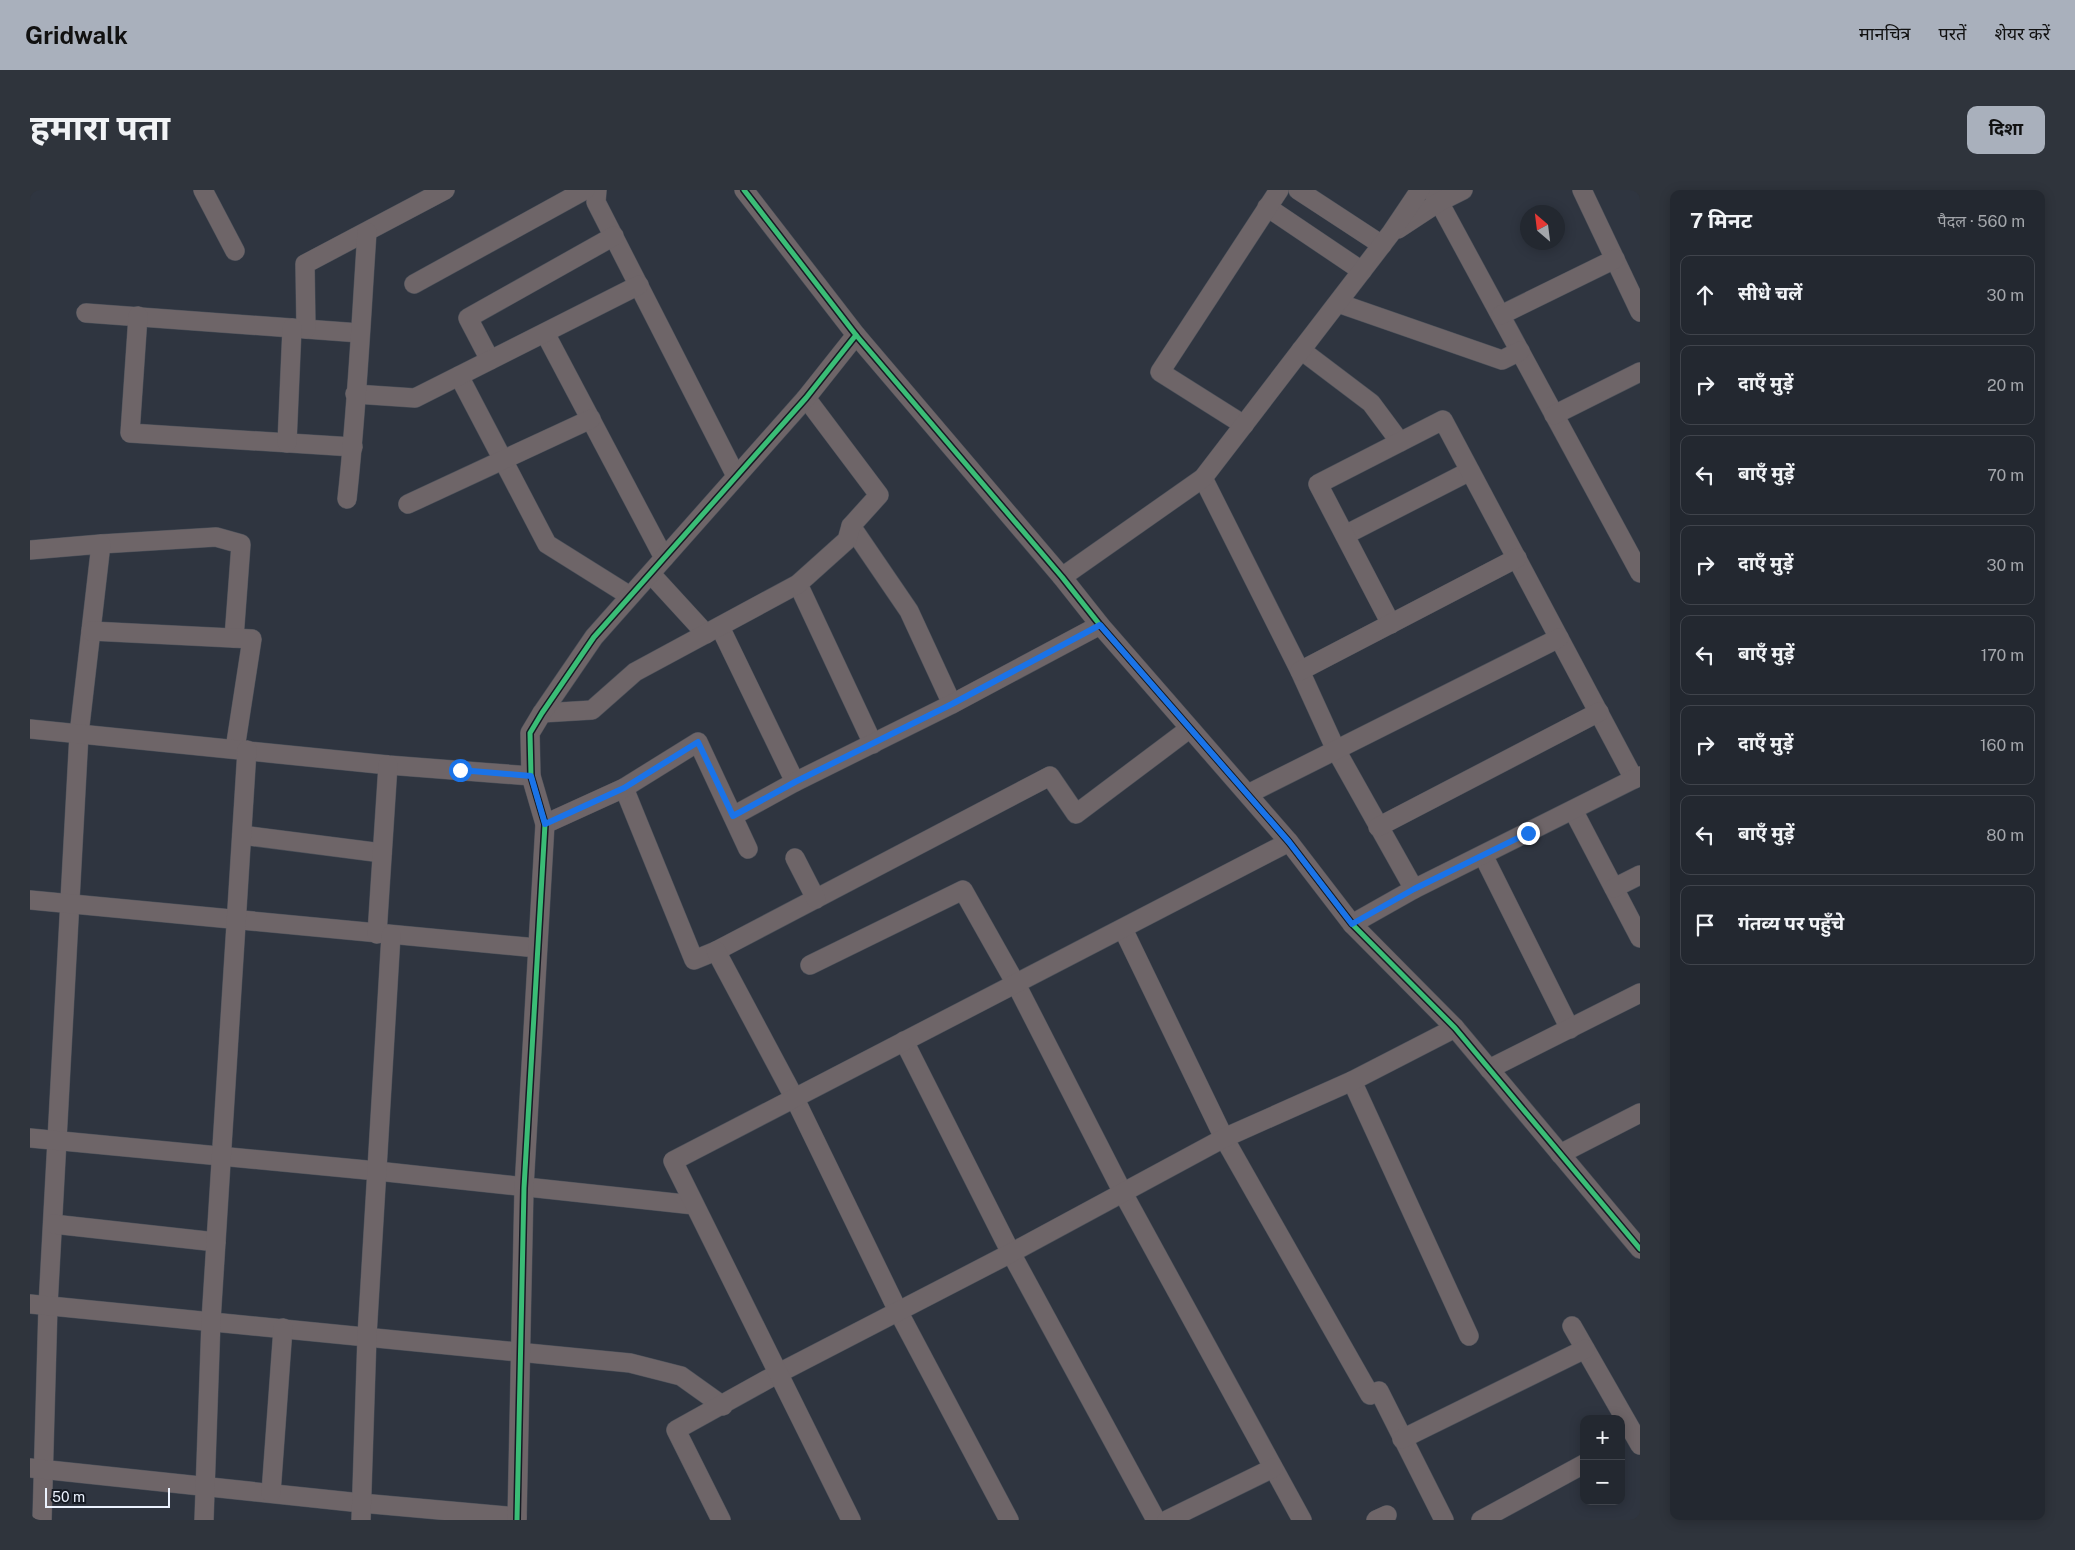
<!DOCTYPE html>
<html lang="hi">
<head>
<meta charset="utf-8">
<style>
  body { margin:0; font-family:"Public Sans","Noto Sans Devanagari",sans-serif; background:#2f343c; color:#f1f3f6 }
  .controls { position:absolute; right:15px; bottom:15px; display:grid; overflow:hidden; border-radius:10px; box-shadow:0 2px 12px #0003 }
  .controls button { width:45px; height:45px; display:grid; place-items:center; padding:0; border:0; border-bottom:1px solid #40444c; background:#232830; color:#f1f3f6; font:25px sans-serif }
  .compass { position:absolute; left:1490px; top:15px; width:45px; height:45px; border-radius:50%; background:#232830; box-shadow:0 2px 12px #0003; rotate:332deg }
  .scale { position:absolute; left:15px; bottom:12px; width:125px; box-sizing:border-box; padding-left:5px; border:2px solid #ebf2fe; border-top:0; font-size:14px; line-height:18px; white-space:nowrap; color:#ebf2fe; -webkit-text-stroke:4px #161b24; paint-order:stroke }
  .stop { position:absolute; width:15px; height:15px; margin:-11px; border:4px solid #1a73e8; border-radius:50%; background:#fff }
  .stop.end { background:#1a73e8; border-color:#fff; box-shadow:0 1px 5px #0008 }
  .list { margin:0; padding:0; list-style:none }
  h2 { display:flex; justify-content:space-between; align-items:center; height:65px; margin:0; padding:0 20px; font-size:21px }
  h2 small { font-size:16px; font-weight:400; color:#a3a6ab }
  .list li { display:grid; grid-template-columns:32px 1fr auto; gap:15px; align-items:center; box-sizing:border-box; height:80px; margin:0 10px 10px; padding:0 10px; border:1px solid #40444c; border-radius:10px }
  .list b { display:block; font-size:19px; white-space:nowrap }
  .list em { font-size:16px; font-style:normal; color:#a3a6ab }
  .icon { flex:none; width:28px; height:28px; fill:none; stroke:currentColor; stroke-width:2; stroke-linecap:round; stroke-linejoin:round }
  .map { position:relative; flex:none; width:1610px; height:1330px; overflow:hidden; border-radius:10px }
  header { display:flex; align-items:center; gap:30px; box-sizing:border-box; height:70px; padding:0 25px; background:#a9b0bc; color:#111 }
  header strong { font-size:24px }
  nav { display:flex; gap:28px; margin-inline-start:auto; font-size:18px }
  .intro { display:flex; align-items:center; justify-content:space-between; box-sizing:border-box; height:120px; padding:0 30px }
  h1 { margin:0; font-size:35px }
  .button { padding:12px 22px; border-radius:10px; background:#a9b0bc; color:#111; font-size:18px; font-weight:700 }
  main { display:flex; gap:30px; padding:0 30px }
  aside { flex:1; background:#232830; border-radius:10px; box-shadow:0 2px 12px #0003 }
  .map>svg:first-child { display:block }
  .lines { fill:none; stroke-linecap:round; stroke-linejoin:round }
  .minor-casing { stroke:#4b5059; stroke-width:20 }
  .minor { stroke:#6e6568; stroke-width:19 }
  .cycleway-casing { stroke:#161b24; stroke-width:8 }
  .cycleway { stroke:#3abd76; stroke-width:5 }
  .route { stroke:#1a73e8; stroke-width:6 }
</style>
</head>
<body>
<header>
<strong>Gridwalk</strong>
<nav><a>मानचित्र</a><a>परतें</a><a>शेयर करें</a></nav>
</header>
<div class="intro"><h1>हमारा पता</h1><a class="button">दिशा</a></div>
<main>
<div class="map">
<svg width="1610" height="1330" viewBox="0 0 1610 1330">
  <rect width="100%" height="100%" fill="#2f3540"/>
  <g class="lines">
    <g class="minor-casing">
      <g id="minor">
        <path d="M173,0L205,61"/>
        <path d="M567,0L566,12L706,286"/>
        <path d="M714,0L826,145L1032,387L1070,435L1259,652L1322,734L1425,838L1610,1059"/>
        <path d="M1268,0L1352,55"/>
        <path d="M1401,0L1409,12L1610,383"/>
        <path d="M1552,0L1610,122"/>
        <path d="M1237,17L1332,81"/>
        <path d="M1368,39L1409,12L1433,0"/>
        <path d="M384,94L555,0"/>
        <path d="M1308,113L1472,170L1490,161"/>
        <path d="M56,123L330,143"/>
        <path d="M1471,125L1585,69"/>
        <path d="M108,126L100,243L323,257"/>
        <path d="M276,139L275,74L415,0"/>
        <path d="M515,143L634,368"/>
        <path d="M1271,160L1341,213L1370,252"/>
        <path d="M460,170L438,128L584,46"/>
        <path d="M429,186L517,354L600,406"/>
        <path d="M325,204L385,208L609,95"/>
        <path d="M1524,225L1610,182"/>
        <path d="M1214,235L1130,182L1249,0"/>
        <path d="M257,253L262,138"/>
        <path d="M1173,288L1270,481L1306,560L1384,699"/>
        <path d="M317,309C327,220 331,131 337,42"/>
        <path d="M378,314L561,229"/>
        <path d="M821,336L879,421L922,514"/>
        <path d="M1315,345L1440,281"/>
        <path d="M71,354L186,347L211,354L204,448"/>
        <path d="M0,360L71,354L49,544L18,1116L12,1330"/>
        <path d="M621,384L676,444"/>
        <path d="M1032,387L1173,288L1361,43L1390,0"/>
        <path d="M768,394L843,554"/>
        <path d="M1361,434L1288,294L1413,230L1604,589"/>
        <path d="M690,437L765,592"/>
        <path d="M61,441L222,449L205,559"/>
        <path d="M1270,481L1487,368"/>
        <path d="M512,523L562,520L605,482L768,394L817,350L821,336L849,305L776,208"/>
        <path d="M0,539L358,575L501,586"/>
        <path d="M594,598L664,770L686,761L1020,586L1046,624L1159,539"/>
        <path d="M1218,604L1529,448"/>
        <path d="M1543,620L1610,748"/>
        <path d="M703,626L765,592L922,514L1070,435"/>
        <path d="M515,634L594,598L668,552L718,659"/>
        <path d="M1348,637L1569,522"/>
        <path d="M212,645L352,663"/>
        <path d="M1453,665L1540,839"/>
        <path d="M765,668L786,709"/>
        <path d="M1584,698L1610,685"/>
        <path d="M0,710L507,758"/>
        <path d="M1322,734L1384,699L1610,586"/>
        <path d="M1093,739L1194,948L1340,1205L1349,1201L1414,1330"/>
        <path d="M347,744L358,575"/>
        <path d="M686,761L765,909L868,1121L979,1330"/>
        <path d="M780,775L933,700L986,794L1093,1003L1272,1330"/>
        <path d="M874,851L981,1063L1126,1330"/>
        <path d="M1459,879L1610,803"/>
        <path d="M1322,891L1439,1146"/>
        <path d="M0,948L347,981L664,1015"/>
        <path d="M1530,964L1610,923"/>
        <path d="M23,1034L186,1052"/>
        <path d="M0,1114L600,1173L651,1186L693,1216"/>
        <path d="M1542,1136L1610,1255"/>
        <path d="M1372,1249L1555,1159"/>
        <path d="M0,1278L331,1313L487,1327"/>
        <path d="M241,1303L253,1138"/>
        <path d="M174,1330L181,1131L217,560"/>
        <path d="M331,1330L337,1146L361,745"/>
        <path d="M487,1330L494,998L515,634L501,586L500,543L512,523L564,447L776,208L826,145"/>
        <path d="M691,1330L646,1240L747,1184L981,1063L1194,948L1322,891L1425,838"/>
        <path d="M821,1330L643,971L1259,652"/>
        <path d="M1137,1330L1243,1278"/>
        <path d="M1346,1330L1357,1325"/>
        <path d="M1451,1330L1554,1274"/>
      </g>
    </g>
    <use href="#minor" class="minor"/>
    <g class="cycleway-casing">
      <g id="cycleway">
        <path d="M714,0L826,145L1032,387L1070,435L1259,652L1322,734L1425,838L1610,1059"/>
        <path d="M487,1330L494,998L515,634L501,586L500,543L512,523L564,447L776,208L826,145"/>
      </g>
    </g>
    <use href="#cycleway" class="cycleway"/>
  </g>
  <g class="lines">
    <path class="route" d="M430,580L501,586L515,634L594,598L668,552L703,626L765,592L922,514L1070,435L1259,652L1322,734L1384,699L1498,643"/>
  </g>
</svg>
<div class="controls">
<button>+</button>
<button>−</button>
</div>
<svg class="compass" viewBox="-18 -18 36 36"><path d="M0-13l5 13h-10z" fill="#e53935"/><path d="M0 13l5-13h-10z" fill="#a3a6ab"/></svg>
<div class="scale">50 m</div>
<div class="stop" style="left:430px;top:580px"></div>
<div class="stop end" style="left:1498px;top:643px"></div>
</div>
<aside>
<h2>7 मिनट<small>पैदल · 560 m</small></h2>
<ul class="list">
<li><svg class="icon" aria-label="ahead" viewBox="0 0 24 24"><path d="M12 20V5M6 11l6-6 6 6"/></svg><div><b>सीधे चलें</b></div><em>30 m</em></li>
<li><svg class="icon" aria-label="right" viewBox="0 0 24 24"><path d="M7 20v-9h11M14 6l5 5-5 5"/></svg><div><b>दाएँ मुड़ें</b></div><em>20 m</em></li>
<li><svg class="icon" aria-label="left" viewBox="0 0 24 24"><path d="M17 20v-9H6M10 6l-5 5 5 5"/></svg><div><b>बाएँ मुड़ें</b></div><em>70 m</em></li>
<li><svg class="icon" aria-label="right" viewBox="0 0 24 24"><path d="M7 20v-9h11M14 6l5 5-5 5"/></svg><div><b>दाएँ मुड़ें</b></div><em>30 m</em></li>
<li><svg class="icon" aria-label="left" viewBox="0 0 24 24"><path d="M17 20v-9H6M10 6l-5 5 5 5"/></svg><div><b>बाएँ मुड़ें</b></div><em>170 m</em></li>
<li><svg class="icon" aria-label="right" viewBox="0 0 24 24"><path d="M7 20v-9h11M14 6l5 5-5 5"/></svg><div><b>दाएँ मुड़ें</b></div><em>160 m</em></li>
<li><svg class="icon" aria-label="left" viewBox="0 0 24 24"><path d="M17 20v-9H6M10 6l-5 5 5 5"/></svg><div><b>बाएँ मुड़ें</b></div><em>80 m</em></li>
<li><svg class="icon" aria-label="arrive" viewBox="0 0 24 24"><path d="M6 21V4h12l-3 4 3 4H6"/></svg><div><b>गंतव्य पर पहुँचे</b></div></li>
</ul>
</aside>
</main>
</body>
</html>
